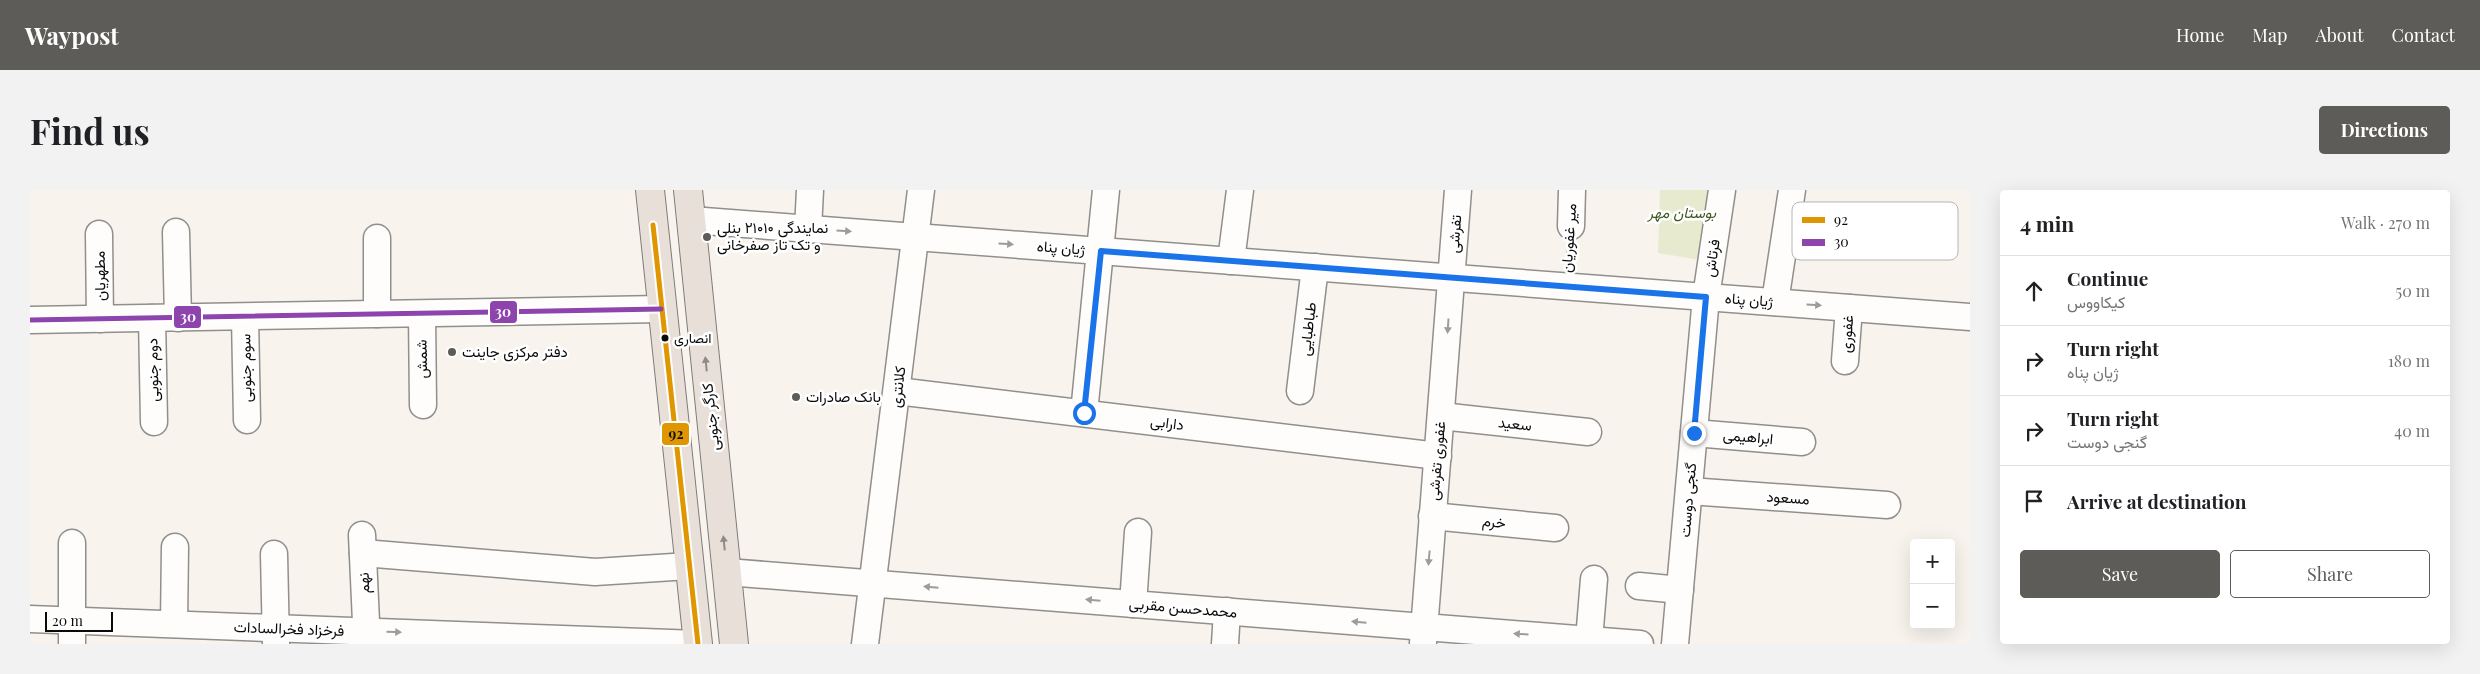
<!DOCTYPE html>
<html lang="en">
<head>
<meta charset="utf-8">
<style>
  body { margin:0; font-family:"Playfair Display",Vazirmatn,serif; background:#f2f2f2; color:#202124 }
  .controls { position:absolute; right:15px; bottom:15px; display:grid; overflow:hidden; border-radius:5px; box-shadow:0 5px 20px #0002 }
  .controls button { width:45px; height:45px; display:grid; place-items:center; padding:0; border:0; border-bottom:1px solid #e0e0e0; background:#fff; color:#202124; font:25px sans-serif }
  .scale { position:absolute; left:15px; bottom:12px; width:68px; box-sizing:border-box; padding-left:5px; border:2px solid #0a0a0a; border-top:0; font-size:14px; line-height:18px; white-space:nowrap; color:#0a0a0a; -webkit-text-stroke:4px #fff; paint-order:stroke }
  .stop { position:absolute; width:15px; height:15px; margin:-11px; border:4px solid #1a73e8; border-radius:50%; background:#fff }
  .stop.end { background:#1a73e8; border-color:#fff; box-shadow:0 1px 5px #0008 }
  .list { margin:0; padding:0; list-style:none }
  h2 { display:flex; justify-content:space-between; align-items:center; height:65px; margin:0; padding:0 20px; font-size:21px }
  h2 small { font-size:16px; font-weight:400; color:#757577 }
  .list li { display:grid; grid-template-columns:32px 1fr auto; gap:15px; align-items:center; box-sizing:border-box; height:70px; padding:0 20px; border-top:1px solid #e0e0e0 }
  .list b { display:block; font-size:19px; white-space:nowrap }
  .list p { margin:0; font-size:16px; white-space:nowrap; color:#757577 }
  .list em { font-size:16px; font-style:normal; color:#757577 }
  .actions { display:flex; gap:10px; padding:15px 20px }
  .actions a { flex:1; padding:11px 0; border:1px solid #5d5c59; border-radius:5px; text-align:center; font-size:18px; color:#5d5c59 }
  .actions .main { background:#5d5c59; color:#fff }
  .icon { flex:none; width:28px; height:28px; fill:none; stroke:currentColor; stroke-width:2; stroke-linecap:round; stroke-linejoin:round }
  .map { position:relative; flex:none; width:1940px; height:454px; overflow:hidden; border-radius:5px }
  header { display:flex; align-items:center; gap:30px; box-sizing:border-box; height:70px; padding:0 25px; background:#5d5c59; color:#fff }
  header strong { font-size:24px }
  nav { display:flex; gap:28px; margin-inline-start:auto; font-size:18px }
  .intro { display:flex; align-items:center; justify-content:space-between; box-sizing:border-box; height:120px; padding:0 30px }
  h1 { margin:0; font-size:35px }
  .button { padding:12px 22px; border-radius:5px; background:#5d5c59; color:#fff; font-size:18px; font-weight:700 }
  main { display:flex; gap:30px; padding:0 30px }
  aside { flex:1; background:#fff; border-radius:5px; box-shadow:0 5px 20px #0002 }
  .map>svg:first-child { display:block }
  .green { fill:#e8ead0 }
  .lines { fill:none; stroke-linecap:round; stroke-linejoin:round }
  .minor-casing { stroke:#918f8c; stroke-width:29 }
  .major-casing { stroke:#7e7c7a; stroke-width:30 }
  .path { stroke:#b7b6b5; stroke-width:3; stroke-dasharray:5 2.5; stroke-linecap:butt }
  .minor { stroke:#fefdfc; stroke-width:26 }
  .major { stroke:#e8dfd9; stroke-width:28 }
  .bus-1-casing { stroke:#fff; stroke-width:9 }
  .bus-2-casing { stroke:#fff; stroke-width:9 }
  .bus-1 { stroke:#df9601; stroke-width:5 }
  .bus-2 { stroke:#8e44ad; stroke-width:5 }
  .oneway { fill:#9c9c9b }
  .oneway2 { fill:#8f8a86 }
  .route { stroke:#1a73e8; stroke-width:6 }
  .poi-dot { fill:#5d5c59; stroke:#fff; stroke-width:2 }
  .bus-dot { fill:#0a0a0a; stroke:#fff; stroke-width:2 }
  .labels { text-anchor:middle; stroke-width:5; stroke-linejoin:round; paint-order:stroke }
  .bus-label { font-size:14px; fill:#0a0a0a; stroke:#fff; text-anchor:start }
  .park-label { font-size:15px; font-style:italic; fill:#3f5823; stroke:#fff }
  .poi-label { font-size:15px; fill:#0a0a0a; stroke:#fff; text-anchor:start }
  .street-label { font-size:15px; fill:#0a0a0a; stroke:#fff }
  .key { fill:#fff; stroke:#b6b6b6; stroke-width:1 }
  .key-label { font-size:14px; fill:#0a0a0a }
  .line-badge { stroke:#fff; stroke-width:2 }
  .badge-label { font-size:14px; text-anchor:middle; font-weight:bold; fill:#fff }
  .pale-badge-label { font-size:14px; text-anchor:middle; font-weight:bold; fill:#111 }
</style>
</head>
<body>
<header>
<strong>Waypost</strong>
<nav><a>Home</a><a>Map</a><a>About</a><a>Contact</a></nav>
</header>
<div class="intro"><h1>Find us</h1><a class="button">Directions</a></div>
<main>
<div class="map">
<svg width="1940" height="454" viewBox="0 0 1940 454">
  <rect width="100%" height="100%" fill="#f8f3ed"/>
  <path class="green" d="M1630,0H1679L1670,70L1628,63Z"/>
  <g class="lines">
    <g class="minor-casing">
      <g id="minor">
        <path d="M661,30L1940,127"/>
        <path d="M1541,36L1542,0"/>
        <path d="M778,39L780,0"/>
        <path d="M146,42L148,128"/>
        <path d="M69,44L70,129"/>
        <path d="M347,48V124"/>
        <path d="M1201,71L1210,0"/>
        <path d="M1745,112L1762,0"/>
        <path d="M392,124L393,215"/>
        <path d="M215,127L217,230"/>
        <path d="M122,128L124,232"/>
        <path d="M0,130L631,119"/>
        <path d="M1815,171L1819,118"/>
        <path d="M867,201L1408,266"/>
        <path d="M1270,201L1285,77"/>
        <path d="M1054,223L1076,0"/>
        <path d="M1411,226L1558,242"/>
        <path d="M1664,243L1772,252"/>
        <path d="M1659,301L1857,315"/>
        <path d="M1402,326L1525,338"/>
        <path d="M332,345L337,454"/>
        <path d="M333,363L565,382L659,376"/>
        <path d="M244,364L246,454"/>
        <path d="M697,382L1610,454"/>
        <path d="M1609,396L1650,400"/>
        <path d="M1103,414L1108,342"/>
        <path d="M0,429L668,454"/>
        <path d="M144,434L145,357"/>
        <path d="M1559,450L1564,389"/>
        <path d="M1393,453L1428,0"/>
        <path d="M42,454V353"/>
        <path d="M835,454L891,0"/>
        <path d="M1195,454L1197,421"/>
        <path d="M1645,454L1676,107L1692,0"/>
      </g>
    </g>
    <g class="major-casing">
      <g id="major">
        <path d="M620,0L668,454"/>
        <path d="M658,0L704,454"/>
      </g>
    </g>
    <path class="path" d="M1537,73L1538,59"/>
    <use href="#minor" class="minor"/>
    <use href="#major" class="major"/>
    <g class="bus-1-casing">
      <path id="bus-1" d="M623,35L668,454"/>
    </g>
    <g class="bus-2-casing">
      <path id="bus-2" d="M0,130L631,119"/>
    </g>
    <use href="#bus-1" class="bus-1"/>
    <use href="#bus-2" class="bus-2"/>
  </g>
  <defs><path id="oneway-solid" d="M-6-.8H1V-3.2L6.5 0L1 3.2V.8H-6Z" transform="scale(1.25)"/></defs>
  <g class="oneway">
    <use href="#oneway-solid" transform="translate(814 41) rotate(4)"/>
    <use href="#oneway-solid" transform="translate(976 54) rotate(4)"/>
    <use href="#oneway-solid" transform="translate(1784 115) rotate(4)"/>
    <use href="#oneway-solid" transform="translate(1418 136) rotate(94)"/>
    <use href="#oneway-solid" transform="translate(1399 368) rotate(95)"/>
    <use href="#oneway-solid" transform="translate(901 397) rotate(-175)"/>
    <use href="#oneway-solid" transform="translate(1063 410) rotate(-175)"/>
    <use href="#oneway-solid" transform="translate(1329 432) rotate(-175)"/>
    <use href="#oneway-solid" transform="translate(364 442) rotate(2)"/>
    <use href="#oneway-solid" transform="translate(1491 444) rotate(-176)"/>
  </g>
  <g class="oneway2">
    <use href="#oneway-solid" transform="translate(676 174) rotate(-96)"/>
    <use href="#oneway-solid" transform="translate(694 353) rotate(-96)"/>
  </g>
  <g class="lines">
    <path class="route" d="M1054,223L1071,61L1676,107L1664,243"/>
  </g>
  <g class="poi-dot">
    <circle cx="677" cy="47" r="5"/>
    <circle cx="422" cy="162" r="5"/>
    <circle cx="766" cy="207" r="5"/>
  </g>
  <circle class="bus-dot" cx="635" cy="148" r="4.5"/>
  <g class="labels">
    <g class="bus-label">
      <text x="644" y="153">انصاری</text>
    </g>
    <g class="park-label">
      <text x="1652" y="28">بوستان مهر</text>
    </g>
    <g class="poi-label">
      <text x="687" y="43">نمایندگی ۲۱۰۱۰ بنلی<tspan x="687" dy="17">و تک تاز صفرخانی</tspan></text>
      <text x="432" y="167">دفتر مرکزی جاینت</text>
      <text x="776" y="212">بانک صادرات</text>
    </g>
    <g class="street-label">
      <text transform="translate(1425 44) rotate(-86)" y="5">تفرشی</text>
      <text transform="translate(1539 48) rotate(-86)" y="5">میر غفوریان</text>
      <text transform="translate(1031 58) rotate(4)" y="5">ژیان پناه</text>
      <text transform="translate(1682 68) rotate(-81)" y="5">فرتاش</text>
      <text transform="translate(70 86) rotate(-91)" y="5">مطهریان</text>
      <text transform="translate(1719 110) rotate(4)" y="5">ژیان پناه</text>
      <text transform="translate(1278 139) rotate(-83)" y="5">طباطبایی</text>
      <text transform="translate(1817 144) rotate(-86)" y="5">غفوری</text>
      <text transform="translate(392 169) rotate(-91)" y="5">شمش</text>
      <text transform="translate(216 178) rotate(-91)" y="5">سوم جنوبی</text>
      <text transform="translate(123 180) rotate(-91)" y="5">دوم جنوبی</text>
      <text transform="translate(868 197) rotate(-83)" y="5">کلانتری</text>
      <text transform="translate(681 227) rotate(-96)" y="5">کارگر جنوبی</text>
      <text transform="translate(1137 233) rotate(7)" y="5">دارابی</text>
      <text transform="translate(1485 234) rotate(6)" y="5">سعید</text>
      <text transform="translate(1718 247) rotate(5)" y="5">ابراهیمی</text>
      <text transform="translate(1407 271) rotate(-85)" y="5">غفوری تفرشی</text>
      <text transform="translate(1758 308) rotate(4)" y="5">مسعود</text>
      <text transform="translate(1658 310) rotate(-85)" y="5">گنجی دوست</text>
      <text transform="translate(1464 332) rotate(6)" y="5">خرم</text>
      <text transform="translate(334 393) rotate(-93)" y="5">نهم</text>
      <text transform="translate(1153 418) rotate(5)" y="5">محمدحسن مقربی</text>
      <text transform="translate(259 439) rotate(2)" y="5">فرخزاد فخرالسادات</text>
    </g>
  </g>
  <rect x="1762" y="12" width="166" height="58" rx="8" class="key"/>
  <rect x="1772" y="27" width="23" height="6" fill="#df9601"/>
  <rect x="1772" y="49" width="23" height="7" fill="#8e44ad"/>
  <g class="key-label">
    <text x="1804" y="35">92</text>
    <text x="1804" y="57">30</text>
  </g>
  <g class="line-badge">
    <rect x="459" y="110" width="29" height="24" rx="5" fill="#8e44ad"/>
    <rect x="143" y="115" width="29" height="24" rx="5" fill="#8e44ad"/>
    <rect x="631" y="232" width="29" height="24" rx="5" fill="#df9601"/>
  </g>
  <g class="badge-label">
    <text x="473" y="127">30</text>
    <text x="158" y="132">30</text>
  </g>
  <g class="pale-badge-label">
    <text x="646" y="249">92</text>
  </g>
</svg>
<div class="controls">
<button>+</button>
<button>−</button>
</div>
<div class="scale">20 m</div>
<div class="stop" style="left:1054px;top:223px"></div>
<div class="stop end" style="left:1664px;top:243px"></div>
</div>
<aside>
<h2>4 min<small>Walk · 270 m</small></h2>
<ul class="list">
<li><svg class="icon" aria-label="ahead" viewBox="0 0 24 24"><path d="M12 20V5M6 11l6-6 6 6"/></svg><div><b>Continue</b><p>کیکاووس</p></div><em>50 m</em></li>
<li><svg class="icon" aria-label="right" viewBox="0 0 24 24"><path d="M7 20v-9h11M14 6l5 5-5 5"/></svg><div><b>Turn right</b><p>ژیان پناه</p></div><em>180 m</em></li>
<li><svg class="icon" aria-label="right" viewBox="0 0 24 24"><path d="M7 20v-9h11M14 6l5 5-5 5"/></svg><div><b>Turn right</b><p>گنجی دوست</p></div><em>40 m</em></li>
<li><svg class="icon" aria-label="arrive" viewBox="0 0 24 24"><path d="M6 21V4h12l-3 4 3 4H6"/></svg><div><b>Arrive at destination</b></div></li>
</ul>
<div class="actions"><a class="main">Save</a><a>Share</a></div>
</aside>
</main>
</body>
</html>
